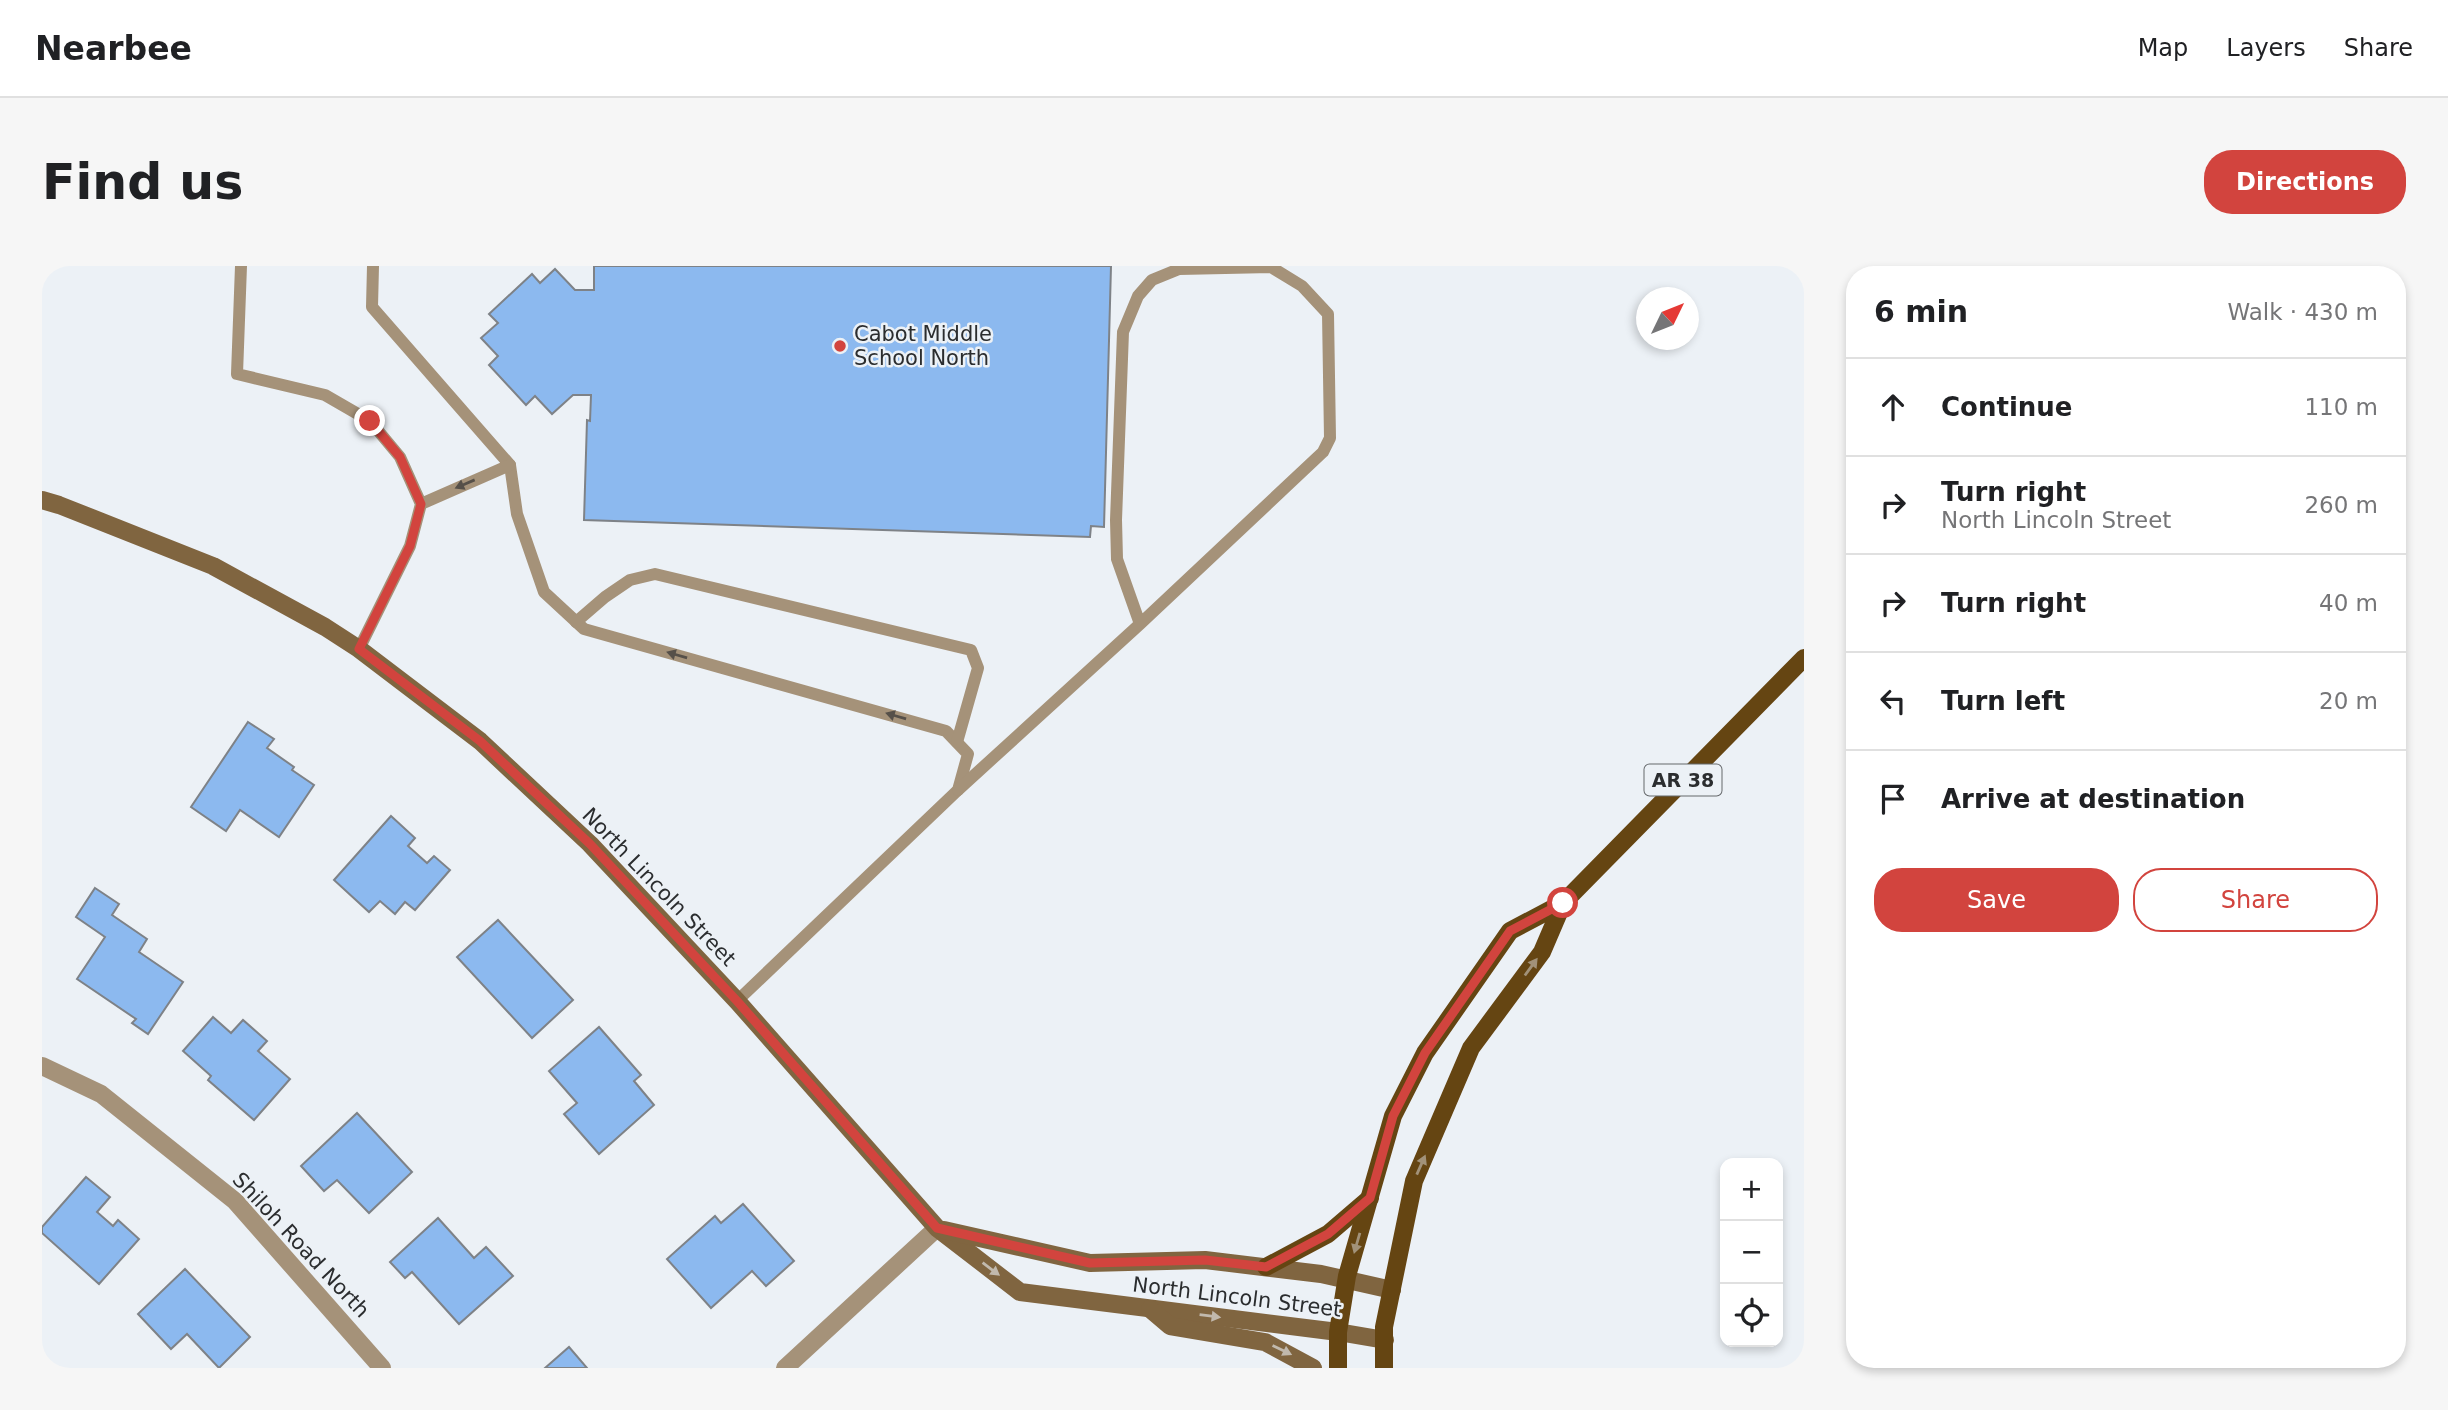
<!DOCTYPE html>
<html lang="en">
<head>
<meta charset="utf-8">
<style>
  body { margin:0; font-family:"DejaVu Sans",sans-serif; background:#f6f6f6; color:#202124 }
  .controls { position:absolute; right:21px; bottom:21px; display:grid; overflow:hidden; border-radius:14px; box-shadow:0 4px 10px #0003 }
  .controls button { width:63px; height:63px; display:grid; place-items:center; padding:0; border:0; border-bottom:2px solid #e0e0e0; background:#fff; color:#202124; font:35px sans-serif }
  .compass { position:absolute; left:1594px; top:21px; width:63px; height:63px; border-radius:50%; background:#fff; box-shadow:0 4px 10px #0003; rotate:47deg }
  .stop { position:absolute; width:21px; height:21px; margin:-16px; border:5px solid #d2443e; border-radius:50%; background:#fff }
  .stop.end { background:#d2443e; border-color:#fff; box-shadow:0 2px 7px #0008 }
  .list { margin:0; padding:0; list-style:none }
  h2 { display:flex; justify-content:space-between; align-items:center; height:91px; margin:0; padding:0 28px; font-size:30px }
  h2 small { font-size:23px; font-weight:400; color:#757577 }
  .list li { display:grid; grid-template-columns:46px 1fr auto; gap:21px; align-items:center; box-sizing:border-box; height:98px; padding:0 28px; border-top:2px solid #e0e0e0 }
  .list b { display:block; font-size:26px; white-space:nowrap }
  .list p { margin:0; font-size:23px; white-space:nowrap; color:#757577 }
  .list em { font-size:23px; font-style:normal; color:#757577 }
  .actions { display:flex; gap:14px; padding:21px 28px }
  .actions a { flex:1; padding:16px 0; border:2px solid #d2443e; border-radius:28px; text-align:center; font-size:24px; color:#d2443e }
  .actions .main { background:#d2443e; color:#fff }
  .icon { flex:none; width:38px; height:38px; fill:none; stroke:currentColor; stroke-width:2; stroke-linecap:round; stroke-linejoin:round }
  .map { position:relative; flex:none; width:1762px; height:1102px; overflow:hidden; border-radius:28px }
  header { display:flex; align-items:center; gap:42px; box-sizing:border-box; height:98px; padding:0 35px; background:#fff; border-bottom:2px solid #e0e0e0 }
  header strong { font-size:33px }
  nav { display:flex; gap:38px; margin-inline-start:auto; font-size:24px }
  .intro { display:flex; align-items:center; justify-content:space-between; box-sizing:border-box; height:168px; padding:0 42px }
  h1 { margin:0; font-size:49px }
  .button { padding:18px 32px; border-radius:28px; background:#d2443e; color:#fff; font-size:24px; font-weight:700 }
  main { display:flex; gap:42px; padding:0 42px }
  aside { flex:1; background:#fff; border-radius:28px; box-shadow:0 4px 10px #0003 }
  .map>svg:first-child { display:block }
  .building { fill:#8cb9ef; stroke:#7e8287; stroke-width:2 }
  .lines { fill:none; stroke-linecap:round; stroke-linejoin:round }
  .lane { stroke:#a59279; stroke-width:12 }
  .street { stroke:#a59279; stroke-width:18 }
  .secondary { stroke:#806540; stroke-width:18 }
  .primary { stroke:#654512; stroke-width:18 }
  .oneway { fill:#565049 }
  .oneway2 { fill:#a29279 }
  .oneway3 { fill:#c1b9ad }
  .route { stroke:#d2443e; stroke-width:9 }
  .poi-dot { fill:#d2443e; stroke:#ecf1f6; stroke-width:2.5 }
  .labels { text-anchor:middle; stroke-width:5; stroke-linejoin:round; paint-order:stroke }
  .shield { fill:#ecf1f6; stroke:#65686b; stroke-width:2 }
  .shield-label { font-size:19px; font-weight:bold; fill:#2b2d2f }
  .poi-label { font-size:21px; fill:#2b2d2f; stroke:#ecf1f6; text-anchor:start }
  .street-label { font-size:21px; fill:#2b2d2f; stroke:#ecf1f6 }
</style>
</head>
<body>
<header>
<strong>Nearbee</strong>
<nav><a>Map</a><a>Layers</a><a>Share</a></nav>
</header>
<div class="intro"><h1>Find us</h1><a class="button">Directions</a></div>
<main>
<div class="map">
<svg width="1762" height="1102" viewBox="0 0 1762 1102">
  <rect width="100%" height="100%" fill="#ecf1f6"/>
  <g class="building">
    <path d="M552,0H1069L1062,261L1049,260L1048,271L542,254L545,154L548,155L549,129H531L510,148L493,130L484,139L447,99L456,90L439,72L456,57L447,48L490,8L498,17L513,3L533,24H552Z"/>
    <path d="M206,456L232,473L225,482L252,501L250,504L272,519L237,571L198,544L184,565L149,541Z"/>
    <path d="M349,550L373,572L366,580L385,597L392,590L408,604L373,644L363,636L353,648L338,635L327,646L292,614Z"/>
    <path d="M53,622L77,638L70,649L105,673L97,686L141,716L106,768L90,757L94,753L35,713L63,671L34,651Z"/>
    <path d="M456,654L531,734L490,772L415,691Z"/>
    <path d="M171,751L189,767L201,754L225,775L216,785L248,813L212,854L166,814L169,810L141,785Z"/>
    <path d="M557,761L599,809L592,815L612,839L557,888L522,848L535,837L507,805Z"/>
    <path d="M315,847L370,906L327,947L295,914L282,925L259,900Z"/>
    <path d="M44,911L68,931L55,946L71,960L76,954L97,973L57,1018L0,967V961Z"/>
    <path d="M701,938L752,995L724,1020L710,1005L669,1042L625,993L673,950L679,957Z"/>
    <path d="M396,952L432,992L444,981L471,1010L417,1058L370,1006L363,1012L348,996Z"/>
    <path d="M143,1003L208,1071L177,1102L145,1068L129,1083L96,1048Z"/>
    <path d="M527,1081L545,1102H503Z"/>
  </g>
  <g class="lines">
    <g class="lane">
      <path d="M199,0L195,108L283,129L328,155L358,191L379,238L368,280L317,383"/>
      <path d="M331,0L330,41L468,199L475,248L502,326L542,363L904,465L926,488L916,524L695,735"/>
      <path d="M379,238L468,199"/>
      <path d="M534,356L563,331L588,314L613,308L929,384L936,402L915,476"/>
      <path d="M916,524L1098,358L1281,186L1288,172L1286,48L1260,20L1229,1L1137,3L1110,14L1096,30L1081,66L1074,254L1075,293L1098,358"/>
    </g>
    <g class="street">
      <path d="M0,800L59,828L193,935L340,1102"/>
      <path d="M743,1102L895,962"/>
    </g>
    <g class="secondary">
      <path d="M0,234L17,239L171,300L283,361L317,383L438,475L548,578L695,735L895,962L978,1026L1296,1066L1343,1074"/>
      <path d="M902,964L1048,997L1163,994L1279,1008L1350,1024"/>
      <path d="M1108,1043L1128,1060L1223,1076L1271,1102"/>
    </g>
    <g class="primary">
      <path d="M1224,1001L1286,968L1328,932"/>
      <path d="M1296,1102V1066L1305,1010L1351,850L1383,787L1468,665L1521,637L1762,392"/>
      <path d="M1342,1102V1061L1372,915L1429,782L1500,686L1521,637"/>
    </g>
  </g>
  <defs><path id="oneway-solid" d="M-6-.8H1V-3.2L6.5 0L1 3.2V.8H-6Z" transform="scale(1.75)"/></defs>
  <g class="oneway">
    <use href="#oneway-solid" transform="translate(423 218) rotate(157)"/>
    <use href="#oneway-solid" transform="translate(635 389) rotate(-164)"/>
    <use href="#oneway-solid" transform="translate(854 450) rotate(-164)"/>
  </g>
  <g class="oneway2">
    <use href="#oneway-solid" transform="translate(1489 701) rotate(-54)"/>
    <use href="#oneway-solid" transform="translate(1379 899) rotate(-66)"/>
    <use href="#oneway-solid" transform="translate(1315 977) rotate(106)"/>
  </g>
  <g class="oneway3">
    <use href="#oneway-solid" transform="translate(949 1003) rotate(37)"/>
    <use href="#oneway-solid" transform="translate(1168 1050) rotate(7)"/>
    <use href="#oneway-solid" transform="translate(1240 1084) rotate(26)"/>
  </g>
  <g class="lines">
    <path class="route" d="M328,155L358,191L379,238L368,280L317,383L438,475L548,578L695,735L895,962L1048,997L1163,994L1224,1001L1286,968L1328,932L1351,850L1383,787L1468,665L1521,637"/>
  </g>
  <circle class="poi-dot" cx="798" cy="80" r="7"/>
  <g class="labels">
    <rect class="shield" x="1602.5" y="498.5" width="77" height="31" rx="5"/>
    <g class="shield-label">
      <text x="1641" y="521">AR 38</text>
    </g>
    <g class="poi-label">
      <text x="812" y="75">Cabot Middle<tspan x="812" dy="24">School North</tspan></text>
    </g>
    <g class="street-label">
      <text transform="translate(617 621) rotate(46)" y="7">North Lincoln Street</text>
      <text transform="translate(259 979) rotate(47)" y="7">Shiloh Road North</text>
      <text transform="translate(1195 1031) rotate(7)" y="7">North Lincoln Street</text>
    </g>
  </g>
</svg>
<div class="controls">
<button>+</button>
<button>−</button>
<button><svg class="icon" aria-label="locate" viewBox="0 0 24 24"><circle cx="12" cy="12" r="6"/><path d="M12 2v4M12 18v4M2 12h4M18 12h4"/></svg></button>
</div>
<svg class="compass" viewBox="-18 -18 36 36"><path d="M0-13l5 13h-10z" fill="#e53935"/><path d="M0 13l5-13h-10z" fill="#757577"/></svg>
<div class="stop" style="left:1521px;top:637px"></div>
<div class="stop end" style="left:328px;top:155px"></div>
</div>
<aside>
<h2>6 min<small>Walk · 430 m</small></h2>
<ul class="list">
<li><svg class="icon" aria-label="ahead" viewBox="0 0 24 24"><path d="M12 20V5M6 11l6-6 6 6"/></svg><div><b>Continue</b></div><em>110 m</em></li>
<li><svg class="icon" aria-label="right" viewBox="0 0 24 24"><path d="M7 20v-9h11M14 6l5 5-5 5"/></svg><div><b>Turn right</b><p>North Lincoln Street</p></div><em>260 m</em></li>
<li><svg class="icon" aria-label="right" viewBox="0 0 24 24"><path d="M7 20v-9h11M14 6l5 5-5 5"/></svg><div><b>Turn right</b></div><em>40 m</em></li>
<li><svg class="icon" aria-label="left" viewBox="0 0 24 24"><path d="M17 20v-9H6M10 6l-5 5 5 5"/></svg><div><b>Turn left</b></div><em>20 m</em></li>
<li><svg class="icon" aria-label="arrive" viewBox="0 0 24 24"><path d="M6 21V4h12l-3 4 3 4H6"/></svg><div><b>Arrive at destination</b></div></li>
</ul>
<div class="actions"><a class="main">Save</a><a>Share</a></div>
</aside>
</main>
</body>
</html>
